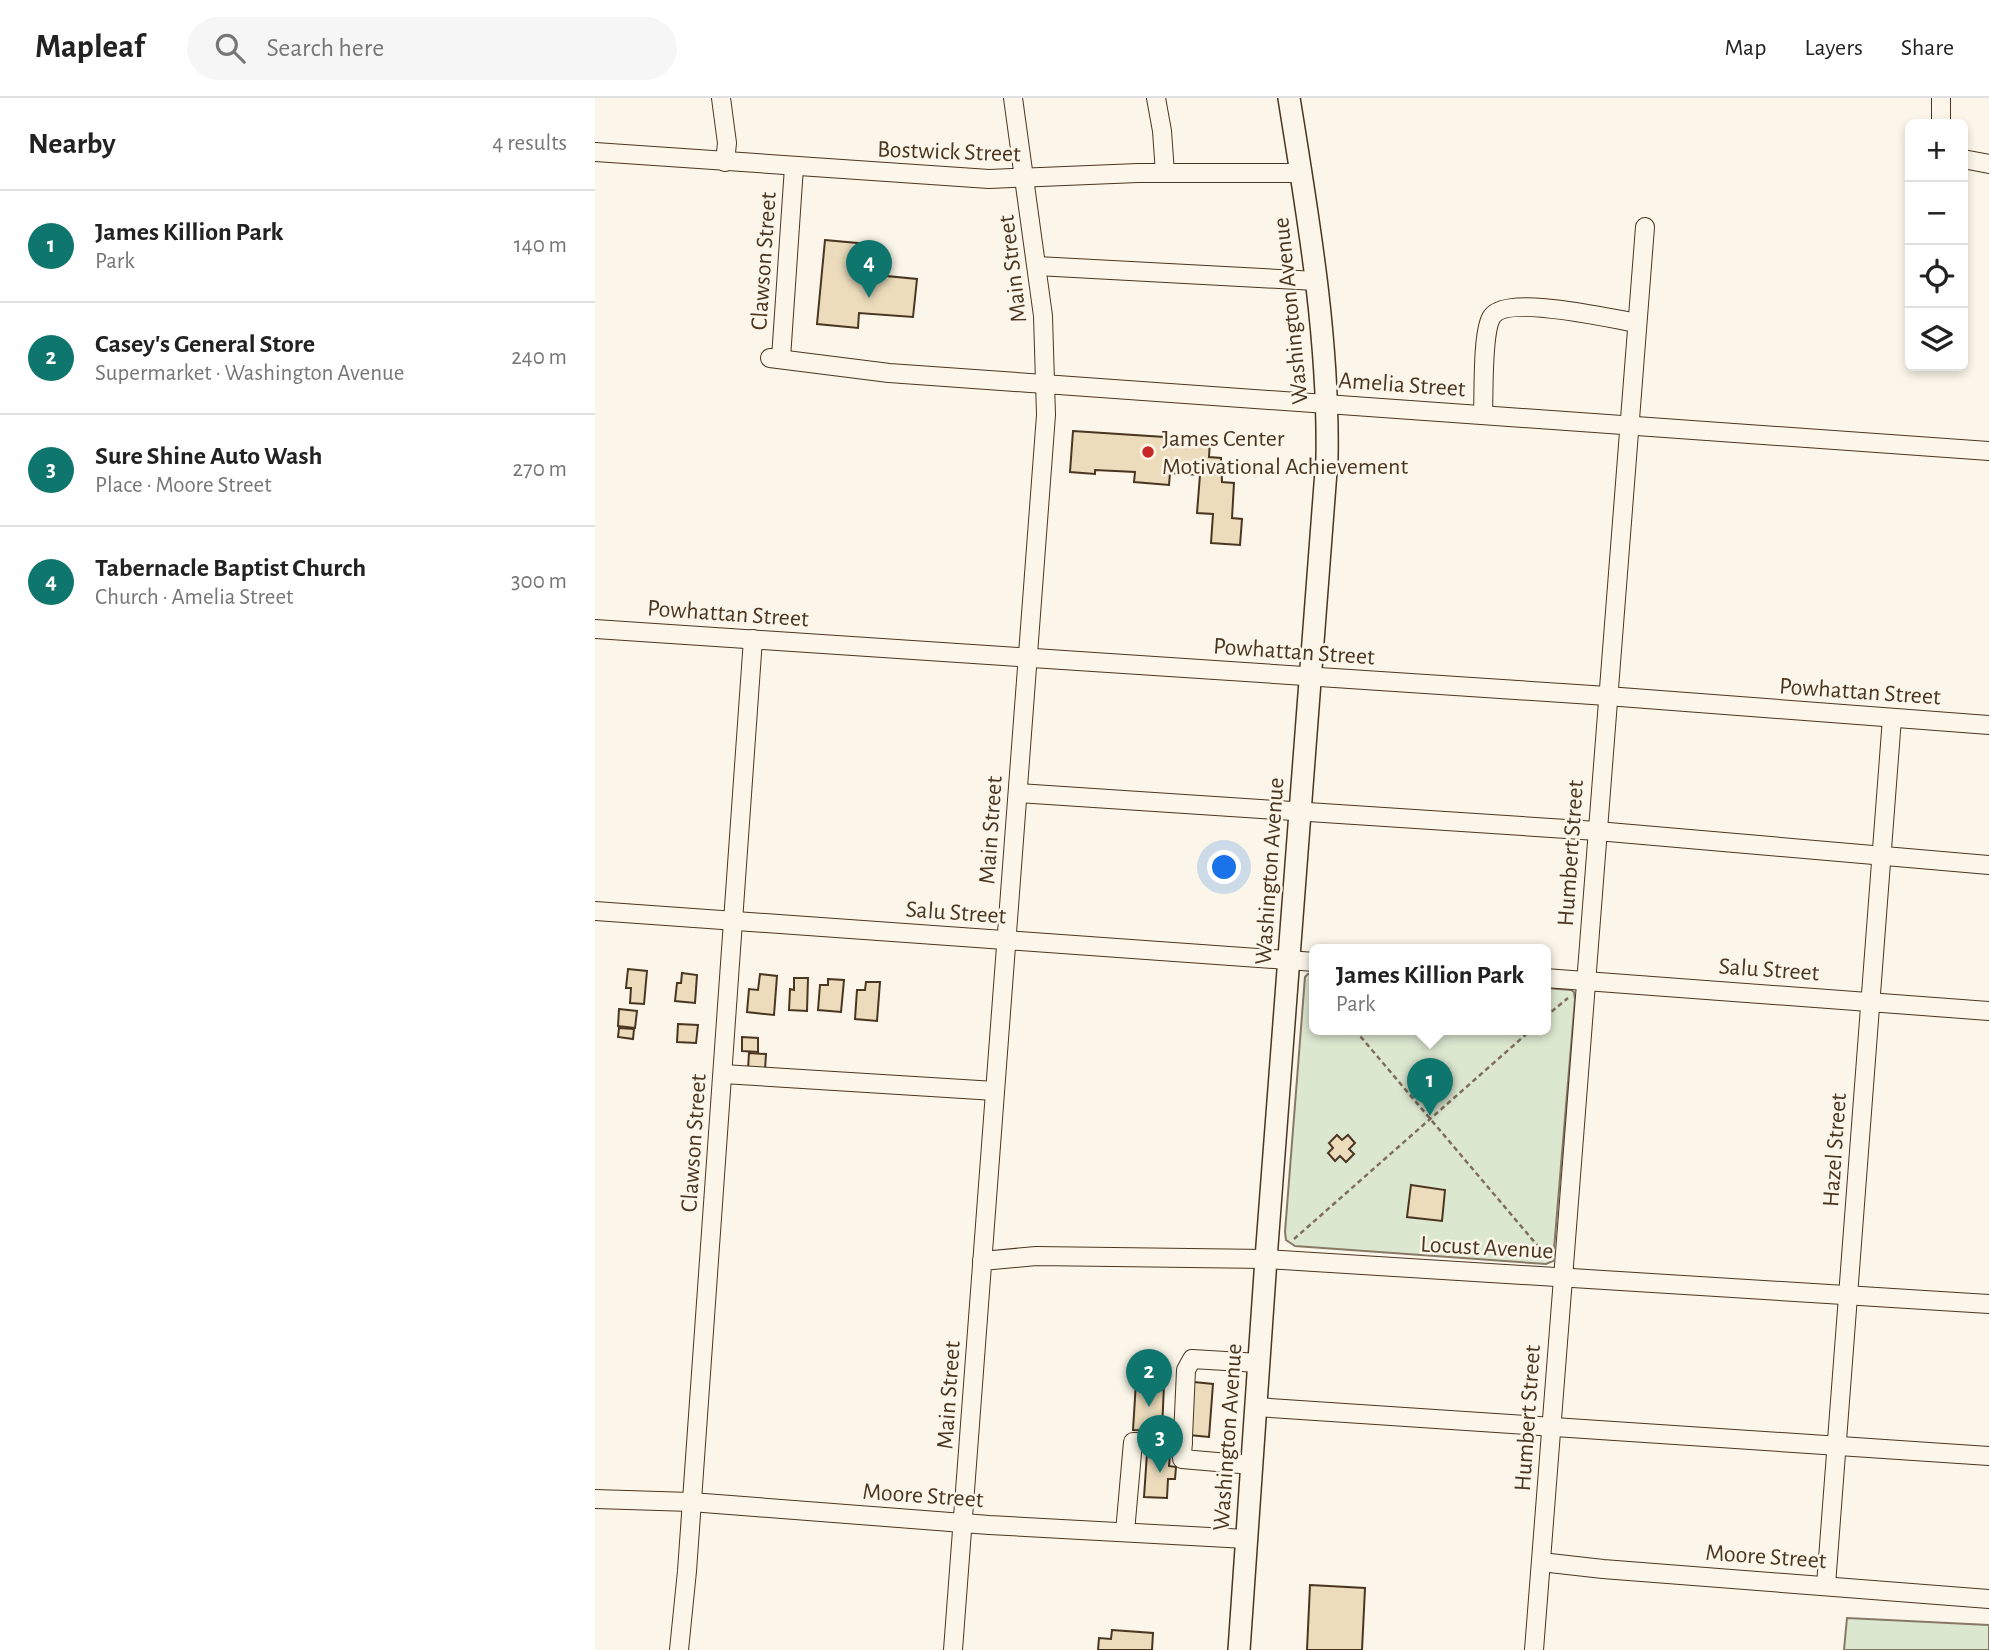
<!DOCTYPE html>
<html lang="en">
<head>
<meta charset="utf-8">
<style>
  body { margin:0; font-family:"Alegreya Sans",sans-serif; background:#f6f6f6; color:#222 }
  .controls { position:absolute; right:21px; top:21px; display:grid; overflow:hidden; border-radius:10px; box-shadow:0 4px 10px #0003 }
  .controls button { width:63px; height:63px; display:grid; place-items:center; padding:0; border:0; border-bottom:2px solid #e0e0e0; background:#fff; color:#222; font:35px sans-serif }
  .you { position:absolute; left:630px; top:770px; width:24px; height:24px; margin:-18px; border:5px solid #fff; border-radius:50%; background:#1a73e8; box-shadow:0 0 0 10px #1a73e833 }
  .badge { display:grid; place-items:center; width:46px; height:46px; border-radius:50%; background:#0f766e; color:#fff; font-size:23px; font-weight:700 }
  .pin { position:absolute; translate:-50% -58px; filter:drop-shadow(0 2px 4px #0008) }
  .pin::after { content:''; position:absolute; top:37px; width:24px; height:21px; background:inherit; clip-path:polygon(0 0,100% 0,50% 100%) }
  .popup { position:absolute; left:714px; top:846px; width:242px; height:91px; box-sizing:border-box; display:grid; place-content:center; border-radius:10px; background:#fff; filter:drop-shadow(0 2px 5px #0005); font-size:23px; white-space:nowrap; color:#767676 }
  .popup b { font-size:26px; color:#222 }
  .popup::after { content:''; position:absolute; left:50%; top:100%; margin-left:-14px; border:14px solid transparent; border-top-color:#fff }
  .list { margin:0; padding:0; list-style:none }
  h2 { display:flex; justify-content:space-between; align-items:center; height:91px; margin:0; padding:0 28px; font-size:30px }
  h2 small { font-size:23px; font-weight:400; color:#767676 }
  .list li { display:grid; grid-template-columns:46px 1fr auto; gap:21px; align-items:center; box-sizing:border-box; height:112px; padding:0 28px; border-top:2px solid #e0e0e0 }
  .list b { display:block; font-size:26px; white-space:nowrap }
  .list p { margin:0; font-size:23px; white-space:nowrap; color:#767676 }
  .list em { font-size:23px; font-style:normal; color:#767676 }
  .icon { flex:none; width:38px; height:38px; fill:none; stroke:currentColor; stroke-width:2; stroke-linecap:round; stroke-linejoin:round }
  .map { position:relative; flex:none; width:1394px; height:1552px; overflow:hidden }
  header { display:flex; align-items:center; gap:42px; box-sizing:border-box; height:98px; padding:0 35px; background:#fff; border-bottom:2px solid #e0e0e0 }
  header strong { font-size:33px }
  nav { display:flex; gap:38px; margin-inline-start:auto; font-size:24px }
  .search { width:490px; height:63px; background:#f6f6f6; display:flex; align-items:center; gap:18px; box-sizing:border-box; padding:0 24px; border-radius:38px; color:#767676; font-size:26px }
  main { display:flex }
  aside { flex:1; background:#fff }
  .map>svg:first-child { display:block }
  .green { fill:#dce7d0; stroke:#887966; stroke-width:2 }
  .building { fill:#ecdcbc; stroke:#4a3520; stroke-width:2 }
  .lines { fill:none; stroke-linecap:round; stroke-linejoin:round }
  .minor-casing { stroke:#4a3520; stroke-width:20 }
  .major-casing { stroke:#4a3520; stroke-width:24 }
  .path { stroke:#7f6f5c; stroke-width:2.5; stroke-dasharray:5 3.5; stroke-linecap:butt }
  .minor { stroke:#fbf6e9; stroke-width:18 }
  .major { stroke:#fbf6e9; stroke-width:21 }
  .poi-dot { fill:#c62828; stroke:#fbf6e9; stroke-width:2.5 }
  .labels { text-anchor:middle; stroke-width:5; stroke-linejoin:round; paint-order:stroke }
  .street-label { font-size:24px; fill:#4a3520; stroke:#fbf6e9 }
  .poi-label { font-size:24px; fill:#4a3520; stroke:#fbf6e9; text-anchor:start }
</style>
</head>
<body>
<header>
<strong>Mapleaf</strong>
<div class="search"><svg class="icon" aria-label="search" viewBox="0 0 24 24"><circle cx="10" cy="10" r="6"/><path d="M15 15l6 6"/></svg>Search here</div>
<nav><a>Map</a><a>Layers</a><a>Share</a></nav>
</header>
<main>
<aside>
<h2>Nearby<small>4 results</small></h2>
<ul class="list">
<li><span class="badge">1</span><div><b>James Killion Park</b><p>Park</p></div><em>140 m</em></li>
<li><span class="badge">2</span><div><b>Casey's General Store</b><p>Supermarket · Washington Avenue</p></div><em>240 m</em></li>
<li><span class="badge">3</span><div><b>Sure Shine Auto Wash</b><p>Place · Moore Street</p></div><em>270 m</em></li>
<li><span class="badge">4</span><div><b>Tabernacle Baptist Church</b><p>Church · Amelia Street</p></div><em>300 m</em></li>
</ul>
</aside>
<div class="map">
<svg width="1394" height="1552" viewBox="0 0 1394 1552">
  <rect width="100%" height="100%" fill="#fbf6e9"/>
  <g class="green">
    <path d="M719,875L720,932H950L951,890L976,892L979,894L980,901L958,1163L951,1166L700,1148L691,1142L690,1134L710,879L713,876Z"/>
    <path d="M1252,1520L1394,1527V1552H1249Z"/>
  </g>
  <g class="building">
    <path d="M230,142L273,146L271,176L322,181L318,219L264,215L263,230L222,226Z"/>
    <path d="M478,333L615,342L614,359L626,360L627,384L639,385L637,420L647,421L645,447L616,445L618,416L602,415L605,377L575,375L574,387L539,384L540,374L500,372V376L475,374Z"/>
    <path d="M33,871L52,873L49,906L35,905L36,890H31Z"/>
    <path d="M87,875L102,877L100,905L80,903L82,885H86Z"/>
    <path d="M165,876L182,878L179,917L152,914L154,891L163,892Z"/>
    <path d="M199,880H213L212,913L194,912L195,891L199,892Z"/>
    <path d="M233,881L249,882L246,914L223,912L225,887H233Z"/>
    <path d="M271,884H285L282,923L260,921L262,892H270Z"/>
    <path d="M24,911L42,913L40,930L23,928Z"/>
    <path d="M83,926L103,927L101,945L82,944Z"/>
    <path d="M24,930L39,931L38,941L23,939Z"/>
    <path d="M147,939L163,940V954L147,953Z"/>
    <path d="M154,955L171,956L170,972L153,971Z"/>
    <path d="M742,1037L747,1042L753,1037L760,1045L754,1051L759,1056L751,1064L745,1058L740,1063L733,1055L738,1050L734,1045Z"/>
    <path d="M816,1087L850,1092L847,1123L812,1119Z"/>
    <path d="M541,1284L569,1286L567,1333L538,1332Z"/>
    <path d="M599,1284L618,1286L614,1339L594,1337Z"/>
    <path d="M552,1355L575,1357L574,1368L581,1369L580,1381H573L572,1400L549,1399Z"/>
    <path d="M715,1487L770,1490L767,1552H712Z"/>
    <path d="M517,1532L558,1535L557,1552H503L504,1540L516,1541Z"/>
  </g>
  <g class="lines">
    <g class="minor-casing">
      <g id="minor">
        <path d="M126,0L132,45L130,64"/>
        <path d="M561,0L567,33L570,75"/>
        <path d="M1346,26V0"/>
        <path d="M0,54L394,81L543,75H706"/>
        <path d="M1368,61L1394,66"/>
        <path d="M442,168L721,183"/>
        <path d="M175,260L294,275L1394,353"/>
        <path d="M186,260L199,69"/>
        <path d="M888,317C889,295 887,237 896,220C909,195 1017,221 1042,225"/>
        <path d="M0,531L1012,598L1394,627"/>
        <path d="M423,695L1002,733L1394,767"/>
        <path d="M0,813L720,864"/>
        <path d="M950,880L1394,913"/>
        <path d="M128,976L400,993"/>
        <path d="M387,1163L441,1158L671,1161L1394,1206"/>
        <path d="M661,1309L1394,1358"/>
        <path d="M657,1367L587,1361L591,1272L597,1261L664,1265"/>
        <path d="M0,1401L96,1404L394,1427L651,1441"/>
        <path d="M530,1434L538,1344L588,1345"/>
        <path d="M946,1464L1008,1471L1394,1501"/>
        <path d="M1231,1487L1297,620"/>
        <path d="M84,1552L92,1473L158,541"/>
        <path d="M358,1552L451,317L448,218L418,0"/>
        <path d="M939,1552L1050,129"/>
      </g>
    </g>
    <g class="major-casing">
      <path id="major" d="M644,1552L671,1161L732,360C734,239 713,119 694,0"/>
    </g>
    <g class="path">
      <path d="M950,919L973,900"/>
      <path d="M760,932L953,1160"/>
      <path d="M699,1141L936,932"/>
    </g>
    <use href="#minor" class="minor"/>
    <use href="#major" class="major"/>
  </g>
  <circle class="poi-dot" cx="553" cy="354" r="7"/>
  <g class="labels">
    <g class="street-label">
      <text transform="translate(354 53) rotate(2)" y="8">Bostwick Street</text>
      <text transform="translate(168 163) rotate(-86)" y="8">Clawson Street</text>
      <text transform="translate(417 171) rotate(-97)" y="8">Main Street</text>
      <text transform="translate(695 213) rotate(-96)" y="8">Washington Avenue</text>
      <text transform="translate(807 286) rotate(4)" y="8">Amelia Street</text>
      <text transform="translate(133 515) rotate(4)" y="8">Powhattan Street</text>
      <text transform="translate(699 553) rotate(4)" y="8">Powhattan Street</text>
      <text transform="translate(1265 593) rotate(4)" y="8">Powhattan Street</text>
      <text transform="translate(395 732) rotate(-86)" y="8">Main Street</text>
      <text transform="translate(975 755) rotate(-86)" y="8">Humbert Street</text>
      <text transform="translate(674 773) rotate(-86)" y="8">Washington Avenue</text>
      <text transform="translate(361 814) rotate(4)" y="8">Salu Street</text>
      <text transform="translate(1174 871) rotate(4)" y="8">Salu Street</text>
      <text transform="translate(98 1045) rotate(-86)" y="8">Clawson Street</text>
      <text transform="translate(1239 1052) rotate(-86)" y="8">Hazel Street</text>
      <text transform="translate(892 1149) rotate(3)" y="8">Locust Avenue</text>
      <text transform="translate(353 1297) rotate(-86)" y="8">Main Street</text>
      <text transform="translate(932 1320) rotate(-86)" y="8">Humbert Street</text>
      <text transform="translate(632 1339) rotate(-86)" y="8">Washington Avenue</text>
      <text transform="translate(328 1397) rotate(4)" y="8">Moore Street</text>
      <text transform="translate(1171 1458) rotate(4)" y="8">Moore Street</text>
    </g>
    <g class="poi-label">
      <text x="567" y="348">James Center<tspan x="567" dy="28">Motivational Achievement</tspan></text>
    </g>
  </g>
</svg>
<div class="controls">
<button>+</button>
<button>−</button>
<button><svg class="icon" aria-label="locate" viewBox="0 0 24 24"><circle cx="12" cy="12" r="6"/><path d="M12 2v4M12 18v4M2 12h4M18 12h4"/></svg></button>
<button><svg class="icon" aria-label="layers" viewBox="0 0 24 24"><path d="M12 4l9 5-9 5-9-5zM3 14l9 5 9-5"/></svg></button>
</div>
<div class="you"></div>
<div class="pin badge" style="left:835px;top:1018px">1</div>
<div class="popup"><b>James Killion Park</b>Park</div>
<div class="pin badge" style="left:554px;top:1309px">2</div>
<div class="pin badge" style="left:565px;top:1375px">3</div>
<div class="pin badge" style="left:274px;top:200px">4</div>
</div>
</main>
</body>
</html>
